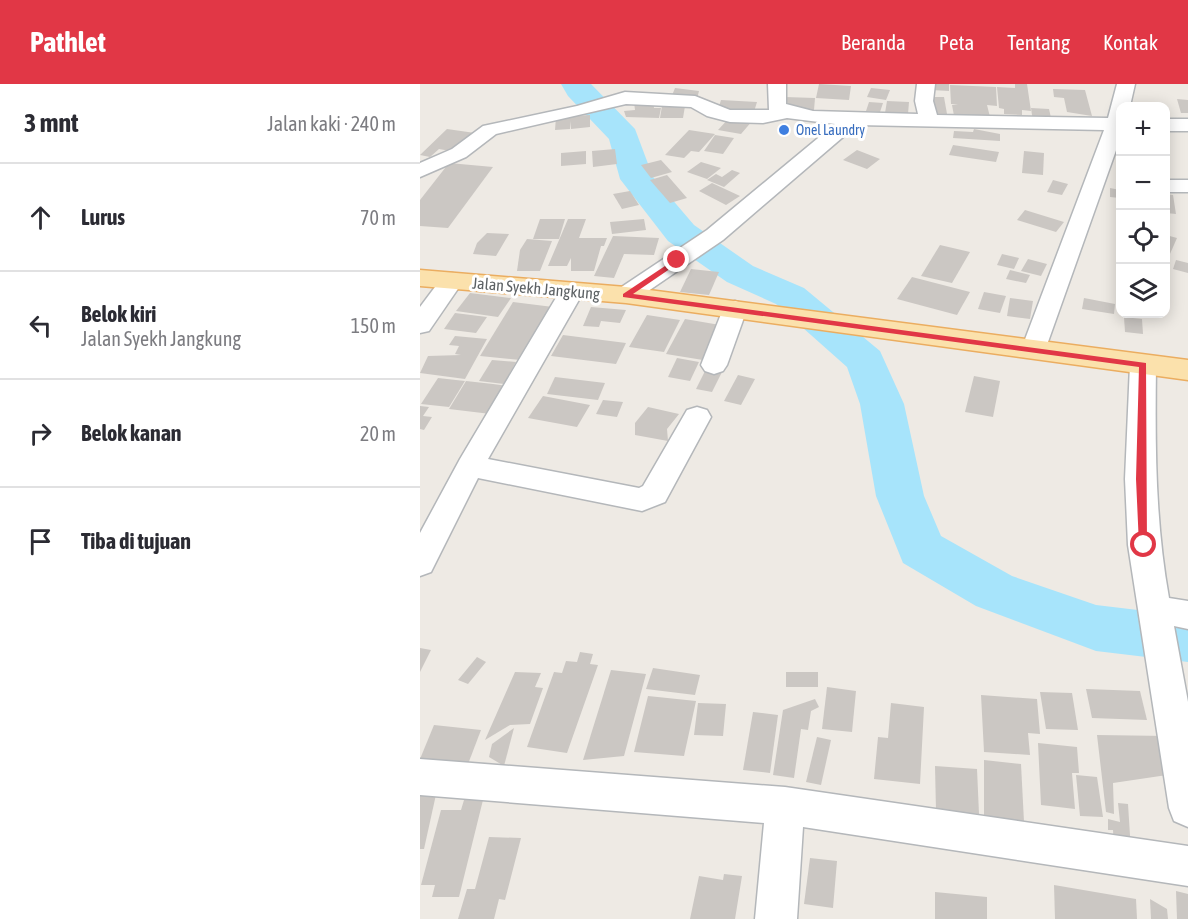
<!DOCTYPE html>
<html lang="id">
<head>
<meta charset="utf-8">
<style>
  body { margin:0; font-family:"Asap Condensed",sans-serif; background:#f2f2f3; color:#2b2b33 }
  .controls { position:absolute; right:18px; top:18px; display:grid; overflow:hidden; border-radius:12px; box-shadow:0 3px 15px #0003 }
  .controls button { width:54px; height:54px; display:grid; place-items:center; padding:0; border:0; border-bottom:2px solid #e1e1e2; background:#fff; color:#2b2b33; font:30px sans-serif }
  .stop { position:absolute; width:18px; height:18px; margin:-14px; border:4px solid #e13746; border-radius:50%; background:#fff }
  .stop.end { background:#e13746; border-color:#fff; box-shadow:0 2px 6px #0008 }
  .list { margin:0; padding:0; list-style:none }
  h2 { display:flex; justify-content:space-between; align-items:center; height:78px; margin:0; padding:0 24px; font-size:26px }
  h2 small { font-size:20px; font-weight:400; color:#7c7c81 }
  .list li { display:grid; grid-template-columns:39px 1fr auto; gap:18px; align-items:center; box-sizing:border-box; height:108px; padding:0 24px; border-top:2px solid #e1e1e2 }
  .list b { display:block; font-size:22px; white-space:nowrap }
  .list p { margin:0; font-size:20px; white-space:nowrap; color:#7c7c81 }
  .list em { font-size:20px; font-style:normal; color:#7c7c81 }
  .icon { flex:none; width:33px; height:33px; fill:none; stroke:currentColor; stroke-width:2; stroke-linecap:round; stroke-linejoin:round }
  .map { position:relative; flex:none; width:768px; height:835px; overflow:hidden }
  header { display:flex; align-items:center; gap:36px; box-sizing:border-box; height:84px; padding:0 30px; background:#e13746; color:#fff }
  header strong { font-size:28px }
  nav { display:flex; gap:33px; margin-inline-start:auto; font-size:21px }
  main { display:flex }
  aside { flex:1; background:#fff }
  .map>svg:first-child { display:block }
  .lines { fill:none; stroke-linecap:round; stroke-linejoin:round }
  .river { fill:#a7e4fb; fill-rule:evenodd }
  .building { fill:#cbc7c3 }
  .minor-casing { stroke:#b4b7ba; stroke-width:3 }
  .major-casing { stroke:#ebad60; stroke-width:3 }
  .minor { fill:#fff; fill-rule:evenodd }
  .major { fill:#fbe1ac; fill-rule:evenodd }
  .route { fill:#e13746 }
  .shop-dot { fill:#3f7fe0; stroke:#fff; stroke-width:2 }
  .labels { text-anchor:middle; stroke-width:6; stroke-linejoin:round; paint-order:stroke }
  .far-shop-label { font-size:14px; fill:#366cbe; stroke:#fff; text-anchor:start }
  .street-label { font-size:16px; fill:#5c6164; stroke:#fff }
</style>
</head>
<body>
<header>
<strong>Pathlet</strong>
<nav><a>Beranda</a><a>Peta</a><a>Tentang</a><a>Kontak</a></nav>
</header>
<main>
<aside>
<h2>3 mnt<small>Jalan kaki · 240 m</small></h2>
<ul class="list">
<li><svg class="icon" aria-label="ahead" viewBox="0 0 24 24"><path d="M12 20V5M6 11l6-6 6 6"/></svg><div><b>Lurus</b></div><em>70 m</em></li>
<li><svg class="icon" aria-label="left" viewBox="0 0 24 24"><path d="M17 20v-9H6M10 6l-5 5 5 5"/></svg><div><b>Belok kiri</b><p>Jalan Syekh Jangkung</p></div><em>150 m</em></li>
<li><svg class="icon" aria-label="right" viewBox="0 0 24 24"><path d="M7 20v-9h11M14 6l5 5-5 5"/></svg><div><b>Belok kanan</b></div><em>20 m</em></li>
<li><svg class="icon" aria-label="arrive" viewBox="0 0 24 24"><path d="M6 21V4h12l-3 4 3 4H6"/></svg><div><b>Tiba di tujuan</b></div></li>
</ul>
</aside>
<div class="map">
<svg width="768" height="835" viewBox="0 0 768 835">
  <rect width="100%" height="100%" fill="#eeeae4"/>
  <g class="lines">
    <path class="river" d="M141,0H171L215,45L233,93L274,141L333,182L384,204L460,267L484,320L504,412L521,452L592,492L676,521L768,532V578L676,567L556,522L483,479L456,412L440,320L427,283L356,220L307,198L248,157L200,95L189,55L148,12Z"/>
  </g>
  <g class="building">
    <path d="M399,0L431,2L429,16L396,14Z"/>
    <path d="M511,0H529V7L511,6Z"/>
    <path d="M595,0H607L611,27L602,26V31L584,30V25L579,24L577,3L595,4Z"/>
    <path d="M530,1L576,3L577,22L567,21L571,37H535L532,21L538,20H531Z"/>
    <path d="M255,4L279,7L277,15L251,14Z"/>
    <path d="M451,4L470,6L466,16L447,13Z"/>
    <path d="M633,5L665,6L672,32L647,28L644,14L634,13Z"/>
    <path d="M365,13L395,14L394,26L364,25Z"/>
    <path d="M505,13H524L527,30H508Z"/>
    <path d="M757,15L768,16V29H761Z"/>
    <path d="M301,16L337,18L333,31L297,29Z"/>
    <path d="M233,17L234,24H241L239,34L206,33L204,27L215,26L214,18Z"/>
    <path d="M467,17L489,18L488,30L465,29Z"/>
    <path d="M449,18L463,19L460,28L446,27Z"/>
    <path d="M242,22H265L263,34H240Z"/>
    <path d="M611,24L629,25L632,38H613Z"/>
    <path d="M170,31V43L151,45L150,37V45L135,46L136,33Z"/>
    <path d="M311,32L333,36L321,50L298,46Z"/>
    <path d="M27,45L55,49L36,68L19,65L10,73L0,71Z"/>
    <path d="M554,45L580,50V57L533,54L534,47L553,48Z"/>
    <path d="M269,46L295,50L279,68L271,67L264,74L245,71Z"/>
    <path d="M295,51L314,54L303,70L284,67Z"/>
    <path d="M533,61L579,68L576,78L529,71Z"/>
    <path d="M195,65L197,80L173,83L172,67Z"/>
    <path d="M437,66L460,75L447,85L423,76Z"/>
    <path d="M166,67V80L141,82V69Z"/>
    <path d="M604,67L624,69L623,91L602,89Z"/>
    <path d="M241,76L252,88L231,94L221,81Z"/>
    <path d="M281,78L301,84L287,95L267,88Z"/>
    <path d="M29,79L73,83L28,144L0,142V116Z"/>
    <path d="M312,86L320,89L304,103L287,96L296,90L302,93Z"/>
    <path d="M247,91L267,114L250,119L230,96Z"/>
    <path d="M633,96L648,100L642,111L627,108Z"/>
    <path d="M292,99L320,112L306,121L279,107Z"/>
    <path d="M690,104L700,106V114L690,113Z"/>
    <path d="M210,107L219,121L202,125L193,110Z"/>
    <path d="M746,110L753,111L756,130L746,129Z"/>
    <path d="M605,126L644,138L636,148L597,136Z"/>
    <path d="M120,135H145L139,155H113Z"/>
    <path d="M148,135H166L159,154H187L184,162H181L174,187H151V174L147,182H128Z"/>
    <path d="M224,135L226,146L192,150L190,138Z"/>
    <path d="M67,149L89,150L76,172L53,170L57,159Z"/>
    <path d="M746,151L757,154L746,179Z"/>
    <path d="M193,152L239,154L234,171L204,170L194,194L174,192Z"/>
    <path d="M107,155L132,157L120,187H97L100,166Z"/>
    <path d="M520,161L550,168L532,199L501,192Z"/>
    <path d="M582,170L599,174L594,185L577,181Z"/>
    <path d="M608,175L627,180L621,192L601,187Z"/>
    <path d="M756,176L768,179V189L753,185Z"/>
    <path d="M271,185L299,188L289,211L260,208Z"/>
    <path d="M590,186L610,191L606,199L586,195Z"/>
    <path d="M492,193L550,208L537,231L477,215Z"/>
    <path d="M564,208L586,212L580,229L558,225Z"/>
    <path d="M50,209L91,214L78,233L36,227Z"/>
    <path d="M590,214L613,217L610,235L587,232Z"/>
    <path d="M664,214L695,220L694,230L662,225Z"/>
    <path d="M93,218L141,224L110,277L60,272Z"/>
    <path d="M171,223L206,226L200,239L181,237L179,243L163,242Z"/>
    <path d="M35,229L67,233L56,249L24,245Z"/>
    <path d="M227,231L260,236L244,268L209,263Z"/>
    <path d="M704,233L722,235L723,250L705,248Z"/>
    <path d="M265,235L300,241L283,276L246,270Z"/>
    <path d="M143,251L206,259L196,280L131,272Z"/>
    <path d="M35,252L67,255L45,295L0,289L8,272L41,271L35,270L39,262L29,261Z"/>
    <path d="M257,274L279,278L270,297L248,293Z"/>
    <path d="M72,276L96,278L84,300L59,297Z"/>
    <path d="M286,285L302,288L292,308L276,305Z"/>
    <path d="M318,291L335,295L321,321L304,317Z"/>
    <path d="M554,292L580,297L573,333L545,328Z"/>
    <path d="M135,293L185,299L178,316L127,310Z"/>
    <path d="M18,294L45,297L29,323L1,320Z"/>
    <path d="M46,297L73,300L95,303L79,331L29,325Z"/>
    <path d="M123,312L170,321L157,343L108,334Z"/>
    <path d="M183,316L203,318L197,333L176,330Z"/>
    <path d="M0,322L9,323L3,332L12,333L4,346L0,345Z"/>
    <path d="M228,323L259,330L247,345L248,357L215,351V339Z"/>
    <path d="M0,564L11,566L0,588Z"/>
    <path d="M160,568L173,570L170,580L178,581L147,669L107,663L134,588L142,589L146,577L157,578Z"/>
    <path d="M57,573L66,578L48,600L38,596Z"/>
    <path d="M233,584L280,591L275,611L226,605Z"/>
    <path d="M191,586L226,590L204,672L163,676Z"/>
    <path d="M95,588L121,589L115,603L123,604L110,640L90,641L65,656Z"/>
    <rect x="366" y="588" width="32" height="15"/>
    <path d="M407,603L436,607L432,648L402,645Z"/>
    <path d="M666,605L720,607L727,636L672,634Z"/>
    <path d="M620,608L652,609L658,646L626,645Z"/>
    <path d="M561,611L617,615L620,650L608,649L610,671L564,668Z"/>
    <path d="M228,612L276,617L264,672L214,668Z"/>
    <path d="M395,615L399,623L391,627L388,646L381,645L374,694L353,691L363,626Z"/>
    <path d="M278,619L306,620L303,652L274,651Z"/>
    <path d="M471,619L504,623L500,700L454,695L458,653L468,654Z"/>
    <path d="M333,628L358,631L350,689L323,686Z"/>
    <path d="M14,641L61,646L45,688L0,683V675Z"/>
    <path d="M94,644L84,682L69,673L72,660Z"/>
    <path d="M677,651L747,652V691L693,699L694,730L686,728Z"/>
    <path d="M397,653L411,656L401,701L386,698Z"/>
    <path d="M618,659L657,663L659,689H652L655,725L621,721Z"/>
    <path d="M564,676L601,680L604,738L564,734Z"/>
    <path d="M515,682L557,685L559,730L516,727Z"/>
    <path d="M656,691L677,693L683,733L660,732Z"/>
    <path d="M17,706L4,765H0V707Z"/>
    <path d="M44,716H63L39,813H12L15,801H1L21,726H41Z"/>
    <path d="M698,719L708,720L711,767L694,764L693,746H688V735L700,738Z"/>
    <path d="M69,753L101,754L85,816L79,815L74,835H38L47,805H55Z"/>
    <path d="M390,774L417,777L413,824L384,820Z"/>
    <path d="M304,790L322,792L315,835H270L279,792L303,796Z"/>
    <path d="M634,801L716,815L717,835H635Z"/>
    <path d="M756,807L768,810V835H757Z"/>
    <path d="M515,808L567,813V835H515Z"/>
    <path d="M730,815L747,825L748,835H731Z"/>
  </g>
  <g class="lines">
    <g class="minor-casing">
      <g id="minor">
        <path d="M348,0H366V20L393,27L498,30L495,17L497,0H515L513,17L517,31L688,34L697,0H715L710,22H700V55L623,272L614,274L605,272L601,266L684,46L437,41L303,156L215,216L206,218L197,216L194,211L197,206L287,146L415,40L367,34L343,39L310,38L287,32L271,23L206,20L76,50L46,73L0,93V79L32,65L63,42L157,22L205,8L275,12L310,26H349Z"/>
        <rect x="746" y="35" width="22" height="12"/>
        <rect x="746" y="96" width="22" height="12"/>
        <path d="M32,189L40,191L44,196L9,247L0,249V223L24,191Z"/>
        <path d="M152,200L161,202L164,207L68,375L219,404L223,402L267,326L277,323L287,326L291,333L245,418L222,427L58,394L11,488L0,492V449L40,375L140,207L143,202Z"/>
        <path d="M315,217L324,220L327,225L307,281L303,287L294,290L285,287L281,281L303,225L306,220Z"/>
        <path d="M723,272L732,275L736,281C735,360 735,436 749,514L768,517V545L754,542L768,618V743L754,737L749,724L708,461L705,395L710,281L714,275Z"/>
        <path d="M0,675L365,703L768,762V802L383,743L377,835H335L344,739L0,711Z"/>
      </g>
    </g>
    <g class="major-casing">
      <path id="major" d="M0,186L206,203L768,276V296L206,219L0,202Z"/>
    </g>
    <use href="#minor" class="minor"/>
    <use href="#major" class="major"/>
  </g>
  <path class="route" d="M257,174L260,178L213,210L726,279L727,463L724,465L719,461L716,395L719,283L203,213V210Z"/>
  <circle class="shop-dot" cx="364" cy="46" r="6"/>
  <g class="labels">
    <g class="far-shop-label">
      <text x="376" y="51">Onel Laundry</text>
    </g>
    <g class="street-label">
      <text transform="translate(116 204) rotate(5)" y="6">Jalan Syekh Jangkung</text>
    </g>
  </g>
</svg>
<div class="controls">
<button>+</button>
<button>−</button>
<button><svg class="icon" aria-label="locate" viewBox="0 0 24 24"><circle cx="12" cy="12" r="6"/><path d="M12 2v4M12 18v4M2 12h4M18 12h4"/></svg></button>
<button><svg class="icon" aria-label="layers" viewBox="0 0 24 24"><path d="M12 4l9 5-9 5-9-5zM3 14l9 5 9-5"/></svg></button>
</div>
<div class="stop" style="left:724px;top:461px"></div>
<div class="stop end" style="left:257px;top:176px"></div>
</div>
</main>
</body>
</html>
